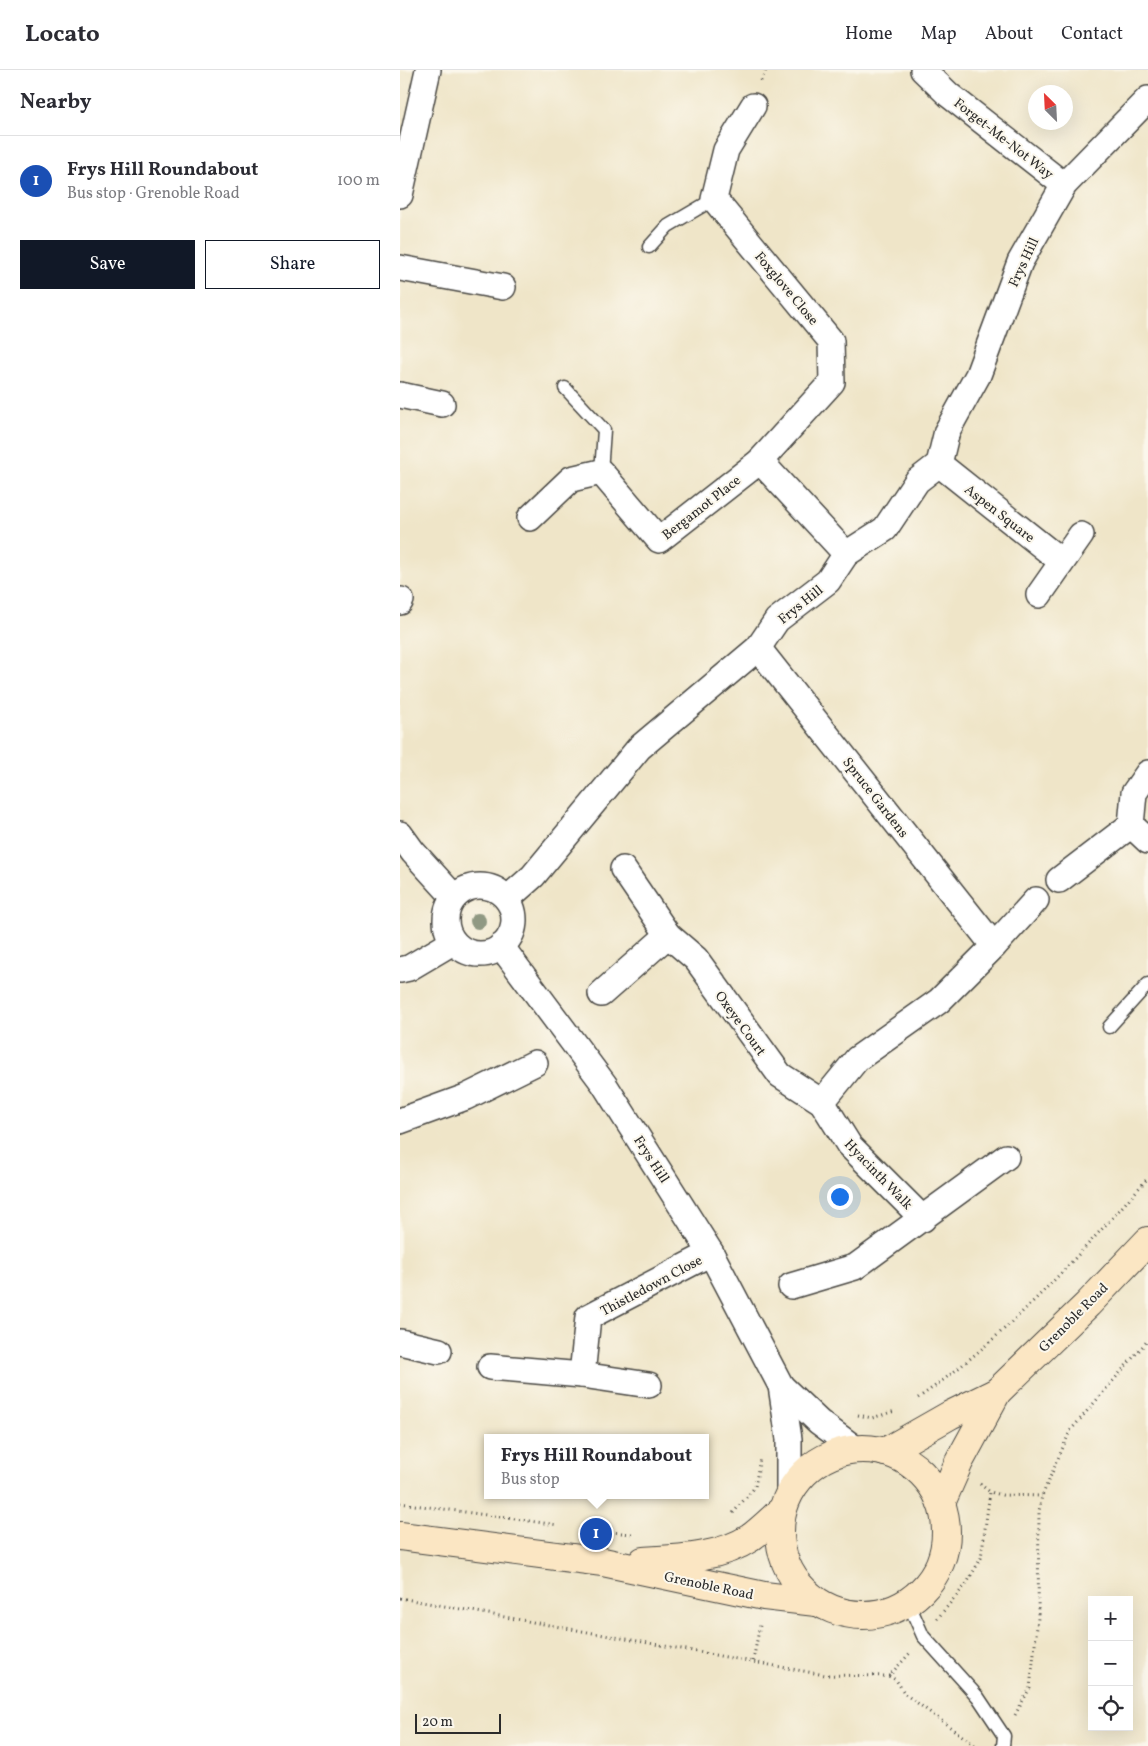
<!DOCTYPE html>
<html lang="en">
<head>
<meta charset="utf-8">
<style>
  body { margin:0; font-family:Vollkorn,serif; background:#f7f7f7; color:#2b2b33 }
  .controls { position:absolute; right:15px; bottom:15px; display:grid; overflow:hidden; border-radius:0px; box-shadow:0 5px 20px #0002 }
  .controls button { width:45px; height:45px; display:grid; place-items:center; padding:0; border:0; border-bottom:1px solid #e1e1e2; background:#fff; color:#2b2b33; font:25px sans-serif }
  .compass { position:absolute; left:628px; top:15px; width:45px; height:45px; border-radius:50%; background:#fff; box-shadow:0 5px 20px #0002; rotate:336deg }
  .scale { position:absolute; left:15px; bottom:12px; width:86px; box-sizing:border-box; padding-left:5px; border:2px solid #2b2b2b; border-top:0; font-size:14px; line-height:18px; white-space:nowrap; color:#2b2b2b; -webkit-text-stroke:4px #fbf7ec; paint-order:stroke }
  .you { position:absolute; left:439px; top:1126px; width:18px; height:18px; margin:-12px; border:4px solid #fff; border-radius:50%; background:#1a73e8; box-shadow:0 0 0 8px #1a73e833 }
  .badge { display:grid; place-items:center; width:32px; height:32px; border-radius:50%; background:#111827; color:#fff; font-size:16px; font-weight:700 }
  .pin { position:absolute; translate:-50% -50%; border:2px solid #fff; box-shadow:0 1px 5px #0006 }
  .popup { position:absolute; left:84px; top:1364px; width:225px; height:65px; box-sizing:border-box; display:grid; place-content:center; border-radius:0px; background:#fff; filter:drop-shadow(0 1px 4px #0005); font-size:16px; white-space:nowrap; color:#7c7c81 }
  .popup b { font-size:19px; color:#2b2b33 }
  .popup::after { content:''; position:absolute; left:50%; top:100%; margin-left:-10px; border:10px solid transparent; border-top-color:#fff }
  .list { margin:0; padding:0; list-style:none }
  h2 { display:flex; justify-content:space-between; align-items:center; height:65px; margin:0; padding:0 20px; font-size:21px }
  h2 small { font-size:16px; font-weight:400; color:#7c7c81 }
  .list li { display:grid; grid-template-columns:32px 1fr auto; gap:15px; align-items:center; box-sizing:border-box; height:90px; padding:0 20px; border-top:1px solid #e1e1e2 }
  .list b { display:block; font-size:19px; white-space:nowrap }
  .list p { margin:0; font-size:16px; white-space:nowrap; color:#7c7c81 }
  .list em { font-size:16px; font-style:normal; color:#7c7c81 }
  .actions { display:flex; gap:10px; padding:15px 20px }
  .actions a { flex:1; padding:11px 0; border:1px solid #111827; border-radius:0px; text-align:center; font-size:18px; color:#111827 }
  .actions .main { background:#111827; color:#fff }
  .icon { flex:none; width:28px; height:28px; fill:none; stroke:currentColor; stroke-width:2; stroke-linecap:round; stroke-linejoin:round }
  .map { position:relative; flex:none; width:748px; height:1676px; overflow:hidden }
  header { display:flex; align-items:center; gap:30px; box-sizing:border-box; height:70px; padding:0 25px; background:#fff; border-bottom:1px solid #e1e1e2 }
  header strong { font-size:24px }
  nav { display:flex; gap:28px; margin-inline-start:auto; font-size:18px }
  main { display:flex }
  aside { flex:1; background:#fff }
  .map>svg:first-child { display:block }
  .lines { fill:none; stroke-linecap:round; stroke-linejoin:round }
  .lane-casing { stroke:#484743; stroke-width:15 }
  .street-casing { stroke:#484743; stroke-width:28 }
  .secondary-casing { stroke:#484743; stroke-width:30 }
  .path { stroke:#484743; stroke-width:3; stroke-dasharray:1 4; stroke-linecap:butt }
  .lane { stroke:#fff; stroke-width:12 }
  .street { stroke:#fff; stroke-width:25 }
  .secondary { stroke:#fbe6c3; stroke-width:28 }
  .tree { fill:#909983 }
  .labels { text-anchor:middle; stroke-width:4; stroke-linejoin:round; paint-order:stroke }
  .street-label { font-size:14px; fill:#2b2b2b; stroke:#fbf7ec }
</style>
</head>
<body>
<header>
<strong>Locato</strong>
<nav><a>Home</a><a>Map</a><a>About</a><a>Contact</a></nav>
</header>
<main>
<aside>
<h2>Nearby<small></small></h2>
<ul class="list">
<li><span class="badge" style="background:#1a4fb4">1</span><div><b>Frys Hill Roundabout</b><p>Bus stop · Grenoble Road</p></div><em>100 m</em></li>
</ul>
<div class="actions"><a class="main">Save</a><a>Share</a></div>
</aside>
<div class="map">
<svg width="748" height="1676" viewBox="0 0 748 1676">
  <rect width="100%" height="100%" fill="#fbf7ec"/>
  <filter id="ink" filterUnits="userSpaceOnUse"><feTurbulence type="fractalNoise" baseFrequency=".02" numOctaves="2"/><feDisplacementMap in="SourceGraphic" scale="10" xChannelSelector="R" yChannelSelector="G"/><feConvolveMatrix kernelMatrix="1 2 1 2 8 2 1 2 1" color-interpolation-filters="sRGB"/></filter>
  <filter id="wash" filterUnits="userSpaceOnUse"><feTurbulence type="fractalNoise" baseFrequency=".0096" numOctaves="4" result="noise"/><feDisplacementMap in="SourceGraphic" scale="20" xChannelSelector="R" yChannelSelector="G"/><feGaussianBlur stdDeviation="1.12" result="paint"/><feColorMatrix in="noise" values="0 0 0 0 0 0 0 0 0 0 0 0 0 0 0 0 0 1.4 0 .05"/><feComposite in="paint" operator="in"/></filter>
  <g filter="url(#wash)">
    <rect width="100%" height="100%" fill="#efe5c8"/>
  </g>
  <g filter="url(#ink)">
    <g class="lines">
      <g class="lane-casing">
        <g id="lane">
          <path d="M249,177L268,156L314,129"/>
          <path d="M165,318L204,360L201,402"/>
          <path d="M709,957L748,914"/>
          <path d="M508,1532L523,1566L578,1627L604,1666L603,1676"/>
        </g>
      </g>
      <g class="street-casing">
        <g id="street">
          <path d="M523,0L549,25L664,115"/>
          <path d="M353,36L326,80L314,129L431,271L432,312L360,391"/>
          <path d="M0,125L28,0"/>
          <path d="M0,198L103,217"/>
          <path d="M0,325L42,334"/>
          <path d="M539,394L661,491"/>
          <path d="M130,448L171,409L201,402L259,470L360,391L446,484"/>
          <path d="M639,525L681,465"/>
          <path d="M0,532L1,530"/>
          <path d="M358,578L594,876L539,931L457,989L422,1032"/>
          <path d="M731,755L748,771"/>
          <path d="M0,764L13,782L54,827"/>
          <path d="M223,799L268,865"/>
          <path d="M659,810L731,755L734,723L748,703"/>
          <circle cx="80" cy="850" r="34"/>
          <path d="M107,829L133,806L239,678L358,578L377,550L428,511L446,484L485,459L517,411L539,394L547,361L578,305L620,192L664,115L748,29"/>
          <path d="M101,876L204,1014L311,1183L381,1316L389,1369V1423"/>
          <path d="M594,876L636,830"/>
          <path d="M0,900L9,898L53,872"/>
          <path d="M201,924L268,865L296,889L380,1005L422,1032L449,1075L523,1149"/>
          <path d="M0,1051L66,1027L135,993"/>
          <path d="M391,1216L455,1197L606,1087"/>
          <path d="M0,1272L39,1281"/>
          <path d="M90,1297L182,1305L249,1315"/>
          <path d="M182,1305L188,1247L311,1183"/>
          <path d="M381,1316L419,1352L457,1380"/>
        </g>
      </g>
      <g class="secondary-casing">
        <g id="secondary">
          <circle cx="463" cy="1462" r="83"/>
          <path d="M485,1382L550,1345L597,1322"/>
          <path d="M541,1433L559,1392L597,1322L688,1234L748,1171"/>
          <path d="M0,1466L203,1492L364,1526L416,1532"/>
          <path d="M243,1491C277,1489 320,1488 350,1468C361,1460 372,1449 382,1440"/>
        </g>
      </g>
      <g class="path">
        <path d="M361,11L366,0"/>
        <path d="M518,1328C606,1268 677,1187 748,1108"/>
        <path d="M458,1345L472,1348L495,1341"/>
        <path d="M580,1414L590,1422L602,1425L642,1426"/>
        <path d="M0,1433L158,1455"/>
        <path d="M333,1443L355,1417L360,1388"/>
        <path d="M211,1462L232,1464"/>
        <path d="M0,1528L425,1605L489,1606L510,1583"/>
        <path d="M537,1549L567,1513L581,1488L590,1422"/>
        <path d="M353,1591L360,1555"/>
        <path d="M489,1606L496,1610L505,1624L576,1676"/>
        <path d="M615,1645L630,1618L638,1548L639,1441L642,1426L670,1361L748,1270"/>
      </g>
      <use href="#lane" class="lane"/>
      <use href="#street" class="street"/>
      <use href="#secondary" class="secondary"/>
    </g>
    <circle class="tree" cx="78" cy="851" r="8"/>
  </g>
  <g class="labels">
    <g class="street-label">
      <text transform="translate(604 68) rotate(38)" y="5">Forget-Me-Not Way</text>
      <text transform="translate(623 192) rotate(-65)" y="5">Frys Hill</text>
      <text transform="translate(387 218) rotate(50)" y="5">Foxglove Close</text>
      <text transform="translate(301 437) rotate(-38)" y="5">Bergamot Place</text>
      <text transform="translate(600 443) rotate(38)" y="5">Aspen Square</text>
      <text transform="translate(400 534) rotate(-39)" y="5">Frys Hill</text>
      <text transform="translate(476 727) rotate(52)" y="5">Spruce Gardens</text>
      <text transform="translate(341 953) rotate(54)" y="5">Oxeye Court</text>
      <text transform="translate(252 1089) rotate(57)" y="5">Frys Hill</text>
      <text transform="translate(479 1104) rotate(46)" y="5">Hyacinth Walk</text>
      <text transform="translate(251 1215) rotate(-28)" y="5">Thistledown Close</text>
      <text transform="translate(673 1247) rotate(-45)" y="5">Grenoble Road</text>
      <text transform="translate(309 1515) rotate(12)" y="5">Grenoble Road</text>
    </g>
  </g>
</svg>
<div class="controls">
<button>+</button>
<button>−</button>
<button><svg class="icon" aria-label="locate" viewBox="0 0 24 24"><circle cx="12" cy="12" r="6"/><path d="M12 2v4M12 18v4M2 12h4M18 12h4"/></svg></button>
</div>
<svg class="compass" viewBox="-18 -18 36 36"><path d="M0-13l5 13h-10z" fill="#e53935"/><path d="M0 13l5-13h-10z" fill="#7c7c81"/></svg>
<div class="scale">20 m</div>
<div class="you"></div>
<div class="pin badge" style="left:196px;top:1464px;background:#1a4fb4">1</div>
<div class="popup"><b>Frys Hill Roundabout</b>Bus stop</div>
</div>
</main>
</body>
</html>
